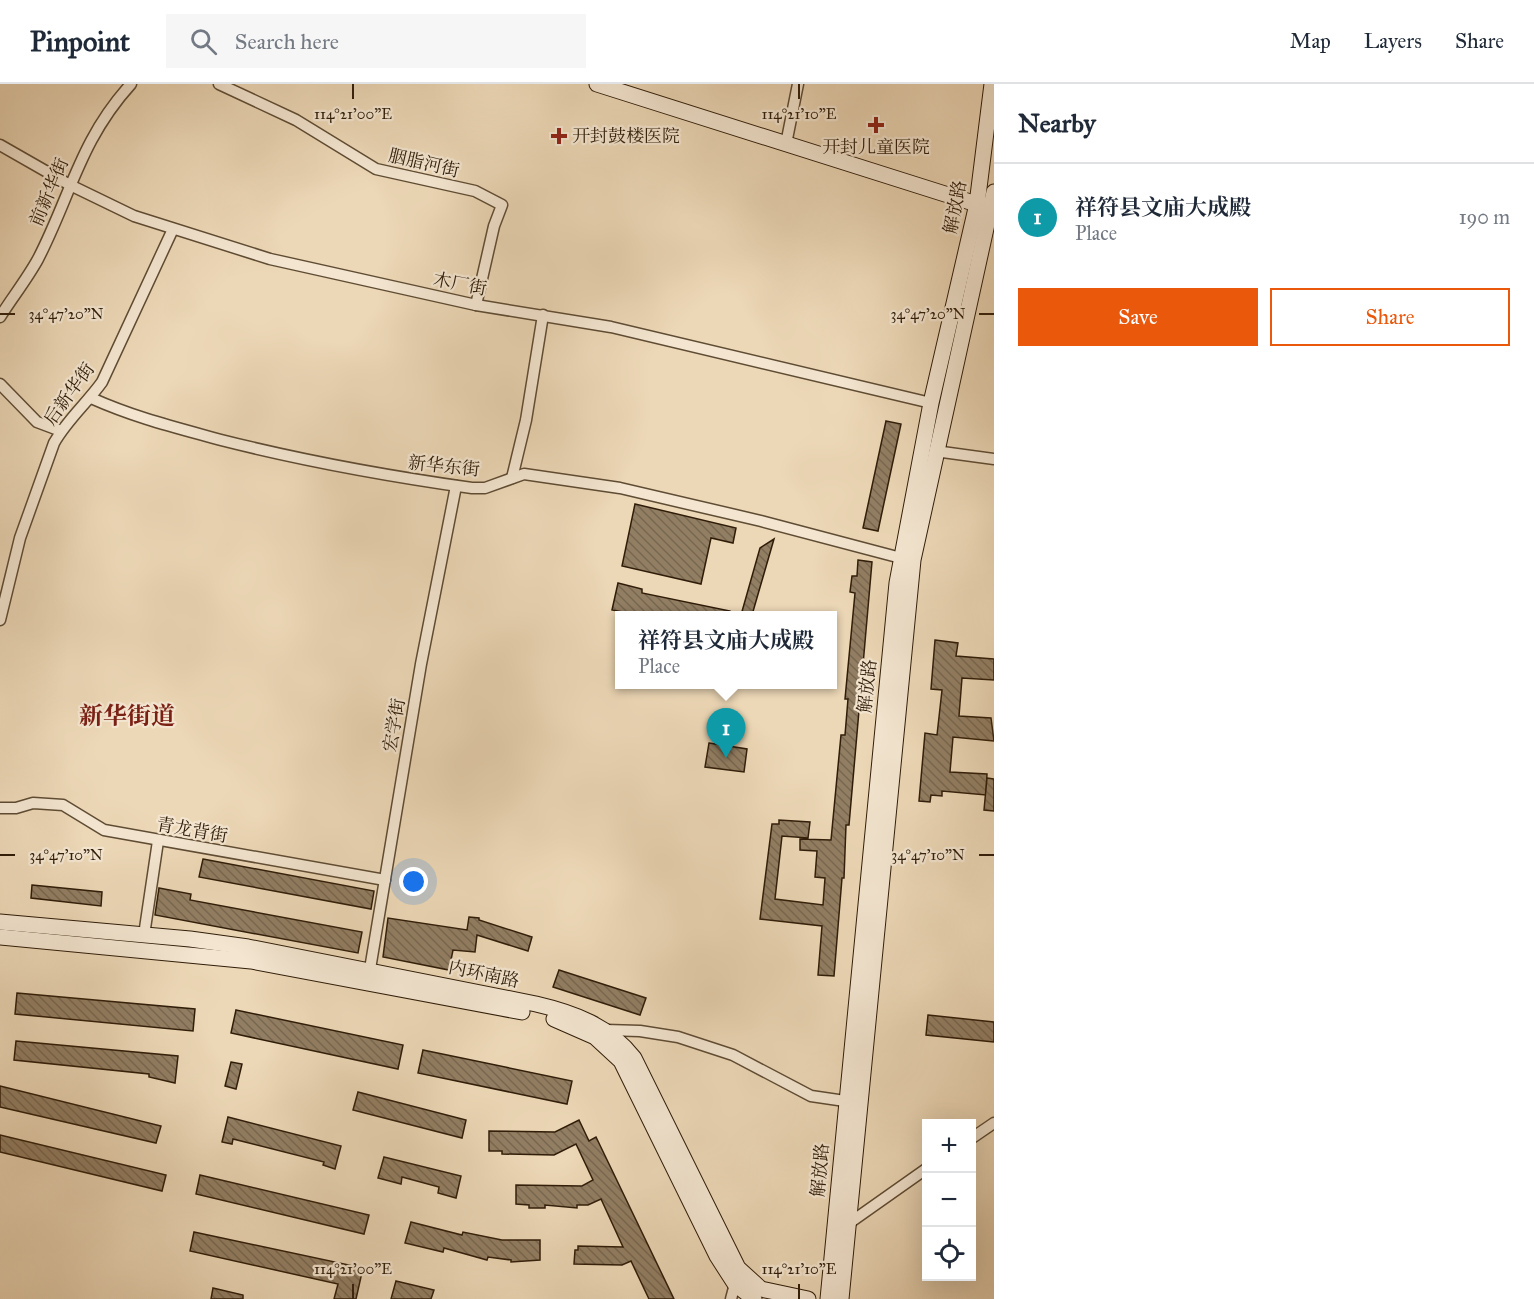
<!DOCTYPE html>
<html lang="en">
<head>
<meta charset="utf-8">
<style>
  body { margin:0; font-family:"IM FELL Great Primer","Noto Serif SC",serif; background:#f6f6f7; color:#1f2937 }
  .controls { position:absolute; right:18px; bottom:18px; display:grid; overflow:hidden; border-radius:0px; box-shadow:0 6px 24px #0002 }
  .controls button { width:54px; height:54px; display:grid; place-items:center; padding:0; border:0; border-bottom:2px solid #e0e1e3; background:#fff; color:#1f2937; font:30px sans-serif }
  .you { position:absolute; left:414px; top:798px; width:21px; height:21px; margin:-15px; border:4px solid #fff; border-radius:50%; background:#1a73e8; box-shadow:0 0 0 9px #1a73e833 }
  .badge { display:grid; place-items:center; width:39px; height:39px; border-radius:50%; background:#ea580c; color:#fff; font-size:20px; font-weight:700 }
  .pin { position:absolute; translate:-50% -50px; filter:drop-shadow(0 2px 3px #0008) }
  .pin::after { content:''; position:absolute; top:32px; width:21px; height:18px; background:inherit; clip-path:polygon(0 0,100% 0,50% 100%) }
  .popup { position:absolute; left:615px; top:527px; width:222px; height:78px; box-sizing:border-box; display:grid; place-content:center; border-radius:0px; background:#fff; filter:drop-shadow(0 2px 4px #0005); font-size:20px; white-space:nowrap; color:#747a83 }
  .popup b { font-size:22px; color:#1f2937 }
  .popup::after { content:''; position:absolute; left:50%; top:100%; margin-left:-12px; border:12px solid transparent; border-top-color:#fff }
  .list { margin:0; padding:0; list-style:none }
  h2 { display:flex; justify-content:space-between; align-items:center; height:78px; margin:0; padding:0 24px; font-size:26px }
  h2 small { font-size:20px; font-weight:400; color:#747a83 }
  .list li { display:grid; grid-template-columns:39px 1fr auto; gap:18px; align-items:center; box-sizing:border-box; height:108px; padding:0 24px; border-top:2px solid #e0e1e3 }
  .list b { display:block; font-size:22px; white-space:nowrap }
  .list p { margin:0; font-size:20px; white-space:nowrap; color:#747a83 }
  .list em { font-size:20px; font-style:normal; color:#747a83 }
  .actions { display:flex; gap:12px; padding:18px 24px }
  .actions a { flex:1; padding:14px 0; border:2px solid #ea580c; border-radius:0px; text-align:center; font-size:21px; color:#ea580c }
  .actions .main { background:#ea580c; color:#fff }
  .icon { flex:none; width:33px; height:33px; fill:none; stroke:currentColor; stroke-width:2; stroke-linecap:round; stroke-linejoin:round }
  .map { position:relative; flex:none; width:994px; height:1215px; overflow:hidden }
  header { display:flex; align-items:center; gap:36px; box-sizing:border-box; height:84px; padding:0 30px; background:#fff; border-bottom:2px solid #e0e1e3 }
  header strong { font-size:28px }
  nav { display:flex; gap:33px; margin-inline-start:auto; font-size:21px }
  .search { width:420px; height:54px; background:#f6f6f7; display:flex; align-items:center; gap:15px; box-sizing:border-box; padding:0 21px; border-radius:0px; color:#747a83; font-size:22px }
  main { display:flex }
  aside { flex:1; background:#fff }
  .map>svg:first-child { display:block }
  .building { fill:url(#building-back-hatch); stroke:#301d09; stroke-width:1.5 }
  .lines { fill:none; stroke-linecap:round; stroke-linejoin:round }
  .street-casing { stroke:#5f4c34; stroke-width:13 }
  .secondary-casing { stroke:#301d09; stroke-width:17 }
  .street { stroke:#f3e5d0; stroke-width:10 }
  .secondary { stroke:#f3e5d0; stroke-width:15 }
  .ticks { fill:none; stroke:#301d09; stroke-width:2 }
  .poi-dot { fill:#8f2418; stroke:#f3e5d0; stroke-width:2 }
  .labels { text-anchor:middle; stroke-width:4.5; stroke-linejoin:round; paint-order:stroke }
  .poi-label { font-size:18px; fill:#301d09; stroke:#f3e5d0; text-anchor:start }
  .street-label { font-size:18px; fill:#301d09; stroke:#f3e5d0 }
  .district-label { font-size:24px; font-weight:bold; fill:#7a1f14; stroke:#f3e5d0 }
  .ticks-label { font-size:15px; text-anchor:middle; fill:#301d09; stroke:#f3e5d0; stroke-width:4.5; stroke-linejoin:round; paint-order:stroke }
</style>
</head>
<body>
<header>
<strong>Pinpoint</strong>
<div class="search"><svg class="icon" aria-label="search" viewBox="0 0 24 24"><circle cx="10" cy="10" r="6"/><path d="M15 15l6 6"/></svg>Search here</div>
<nav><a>Map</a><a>Layers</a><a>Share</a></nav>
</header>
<main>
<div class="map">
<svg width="994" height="1215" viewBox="0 0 994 1215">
  <defs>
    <pattern id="building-back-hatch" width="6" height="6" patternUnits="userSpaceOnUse" patternTransform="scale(1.5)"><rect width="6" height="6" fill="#927e63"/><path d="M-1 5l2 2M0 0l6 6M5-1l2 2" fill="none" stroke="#786750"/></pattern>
  </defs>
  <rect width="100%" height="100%" fill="#ecd7b6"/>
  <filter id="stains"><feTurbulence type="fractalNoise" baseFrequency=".00333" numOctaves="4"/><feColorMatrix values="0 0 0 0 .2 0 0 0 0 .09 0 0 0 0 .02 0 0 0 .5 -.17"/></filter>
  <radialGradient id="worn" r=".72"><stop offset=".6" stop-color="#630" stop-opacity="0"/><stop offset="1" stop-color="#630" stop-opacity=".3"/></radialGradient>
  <g class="building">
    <path d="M886,337L901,340L878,447L863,444Z"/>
    <path d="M635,420L736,444L733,459L711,454L701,500L622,482Z"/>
    <path d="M774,455L752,531H741L760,464Z"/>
    <path d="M858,476L872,478L849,741H846L844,794H842L834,892L818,891L822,842L760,835L772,740H779V736L810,738L808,754L782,752L775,815L823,821L825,794L815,793L817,767L800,766V755L831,756L841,651H845L848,615H845L855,509L850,508L852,492H857Z"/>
    <path d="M618,499L642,505V509L730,527L729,531H639L612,526Z"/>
    <path d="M935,556L958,559L956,572L994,575V596L962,594L959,632L991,634L994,657L953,653L950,688L987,690L986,711L942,707V712L931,711L930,718L919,717L925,649L937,651L942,606L931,605Z"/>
    <path d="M709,659L747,665L744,688L705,683Z"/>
    <path d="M987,694L994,695V727L984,726Z"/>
    <path d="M203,775L374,807L371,825L199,793Z"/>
    <path d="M32,801L102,808L101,822L31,814Z"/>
    <path d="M159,804L191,810L190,816L362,848L358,869L155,831Z"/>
    <path d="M469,833L479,834V836L532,853L528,867L477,851L475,868L453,866L449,886L383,873L388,834L467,846Z"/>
    <path d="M559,886L646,914L640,931L553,903Z"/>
    <path d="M17,909L195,925L193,947L15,930Z"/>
    <path d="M236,926L403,961L398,985L231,949Z"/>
    <path d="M928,931L994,938V958L926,951Z"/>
    <path d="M16,957L178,972L175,999L149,993V990L14,976Z"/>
    <path d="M423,966L572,997L567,1020L418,989Z"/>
    <path d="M231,978L242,980L236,1005L225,1002Z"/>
    <path d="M0,1002L161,1042L156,1059L0,1023Z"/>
    <path d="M358,1008L466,1036L462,1054L353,1026Z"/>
    <path d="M228,1033L341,1062L335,1085L323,1081L324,1078L233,1055L232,1060L222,1058Z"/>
    <path d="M579,1036L589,1057L596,1053L674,1215H649L631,1177L622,1181L574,1180L575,1166H578V1162L623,1163L601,1115L588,1121H577V1124L545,1121V1124H529V1121L516,1120V1101L582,1102L593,1096L576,1060L554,1071L502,1070V1067H489V1047L555,1048Z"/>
    <path d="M0,1051L166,1091L162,1107L0,1068Z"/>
    <path d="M384,1073L461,1092L456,1114L438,1109L439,1103L402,1093L401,1100L378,1094Z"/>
    <path d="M200,1091L369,1131L364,1150L196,1110Z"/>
    <path d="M411,1138L462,1151L463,1148L502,1156H540V1176L511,1178V1176L488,1173L487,1176L444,1164L443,1168L405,1159Z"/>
    <path d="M194,1148L363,1184L356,1215H334L338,1200L190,1167Z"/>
    <path d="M396,1197L434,1206L431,1215H391Z"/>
    <path d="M213,1204L243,1211V1215H211Z"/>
  </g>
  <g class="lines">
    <g class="street-casing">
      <g id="street">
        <path d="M219,0L296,36L376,85L475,107L502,121L494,142L476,221"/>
        <path d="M786,60L798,0"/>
        <path d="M0,61L70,101L134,132L270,175L476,221L611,243L931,319"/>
        <path d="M0,233C12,214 27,195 38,175C71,111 80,56 131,0"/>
        <path d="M0,300L37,338L61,347"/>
        <path d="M91,314C136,334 174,343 221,356C304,377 387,392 472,404H485L524,390L620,404L761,437L901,474"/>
        <path d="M935,367L994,375"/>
        <path d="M512,394L526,336L543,231"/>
        <path d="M0,536L20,454L54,359C67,336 87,319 102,298L173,145"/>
        <path d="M0,724H16L33,719L63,721L104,746L385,796"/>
        <path d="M144,851L158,757"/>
        <path d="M370,885L421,580L456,402"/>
        <path d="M606,946L640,947L678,953L733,971L811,1012L845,1017"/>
        <path d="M972,1054L994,1039"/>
        <path d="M848,1140L926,1085"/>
        <path d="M731,1215L735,1200"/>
      </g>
    </g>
    <g class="secondary-casing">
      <g id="secondary">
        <path d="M597,0L986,123"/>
        <path d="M0,838L190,855L248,863L536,920C575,929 609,942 634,974L738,1184L761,1205L808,1215"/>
        <path d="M0,853L251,877L522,928"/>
        <path d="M554,935L595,953L621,977L717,1172L735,1200L754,1215"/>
        <path d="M828,1215L897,499L931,319L977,120L992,0"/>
        <path d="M841,1215L913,476L994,108"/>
      </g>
    </g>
    <use href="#street" class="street"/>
    <use href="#secondary" class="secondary"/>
  </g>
  <path class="ticks" d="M353,0V15M799,0V15M0,230H15M979,230H994M0,771H15M979,771H994M353,1200V1215M799,1200V1215"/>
  <g class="poi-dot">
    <path d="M873 32h6v6h6v6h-6v6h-6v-6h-6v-6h6z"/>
    <path d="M556 43h6v6h6v6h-6v6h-6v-6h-6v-6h6z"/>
  </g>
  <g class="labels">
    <g class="poi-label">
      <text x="572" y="58">开封鼓楼医院</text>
      <text x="876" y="69" text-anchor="middle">开封儿童医院</text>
    </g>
    <g class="street-label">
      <text transform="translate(424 79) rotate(13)" y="6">胭脂河街</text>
      <text transform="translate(49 108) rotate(-67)" y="6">前新华街</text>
      <text transform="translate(955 123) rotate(-79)" y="6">解放路</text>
      <text transform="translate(460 200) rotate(11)" y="6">木厂街</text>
      <text transform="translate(69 310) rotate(-54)" y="6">后新华街</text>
      <text transform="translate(444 382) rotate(6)" y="6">新华东街</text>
      <text transform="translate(867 602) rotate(-84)" y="6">解放路</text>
      <text transform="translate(394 641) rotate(-80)" y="6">宏学街</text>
      <text transform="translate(192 746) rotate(10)" y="6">青龙背街</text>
      <text transform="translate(484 890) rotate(12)" y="6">内环南路</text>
      <text transform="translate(820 1086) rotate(-85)" y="6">解放路</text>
    </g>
    <g class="district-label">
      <text x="127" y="640">新华街道</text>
    </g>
  </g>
  <g class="ticks-label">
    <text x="353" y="35">114°21'00"E</text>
    <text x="799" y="35">114°21'10"E</text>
    <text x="66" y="235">34°47'20"N</text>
    <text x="928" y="235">34°47'20"N</text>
    <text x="66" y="776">34°47'10"N</text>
    <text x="928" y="776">34°47'10"N</text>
    <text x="353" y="1190">114°21'00"E</text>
    <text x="799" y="1190">114°21'10"E</text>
  </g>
  <rect width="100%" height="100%" filter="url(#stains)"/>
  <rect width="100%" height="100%" fill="url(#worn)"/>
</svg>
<div class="controls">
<button>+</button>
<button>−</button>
<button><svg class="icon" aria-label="locate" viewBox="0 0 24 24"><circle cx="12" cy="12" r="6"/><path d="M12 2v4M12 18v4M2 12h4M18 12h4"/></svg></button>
</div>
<div class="you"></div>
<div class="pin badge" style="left:726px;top:674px;background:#0f9aa8">1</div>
<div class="popup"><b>祥符县文庙大成殿</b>Place</div>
</div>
<aside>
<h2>Nearby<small></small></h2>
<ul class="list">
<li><span class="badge" style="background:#0f9aa8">1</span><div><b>祥符县文庙大成殿</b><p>Place</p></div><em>190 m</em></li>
</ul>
<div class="actions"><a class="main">Save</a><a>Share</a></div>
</aside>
</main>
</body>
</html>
